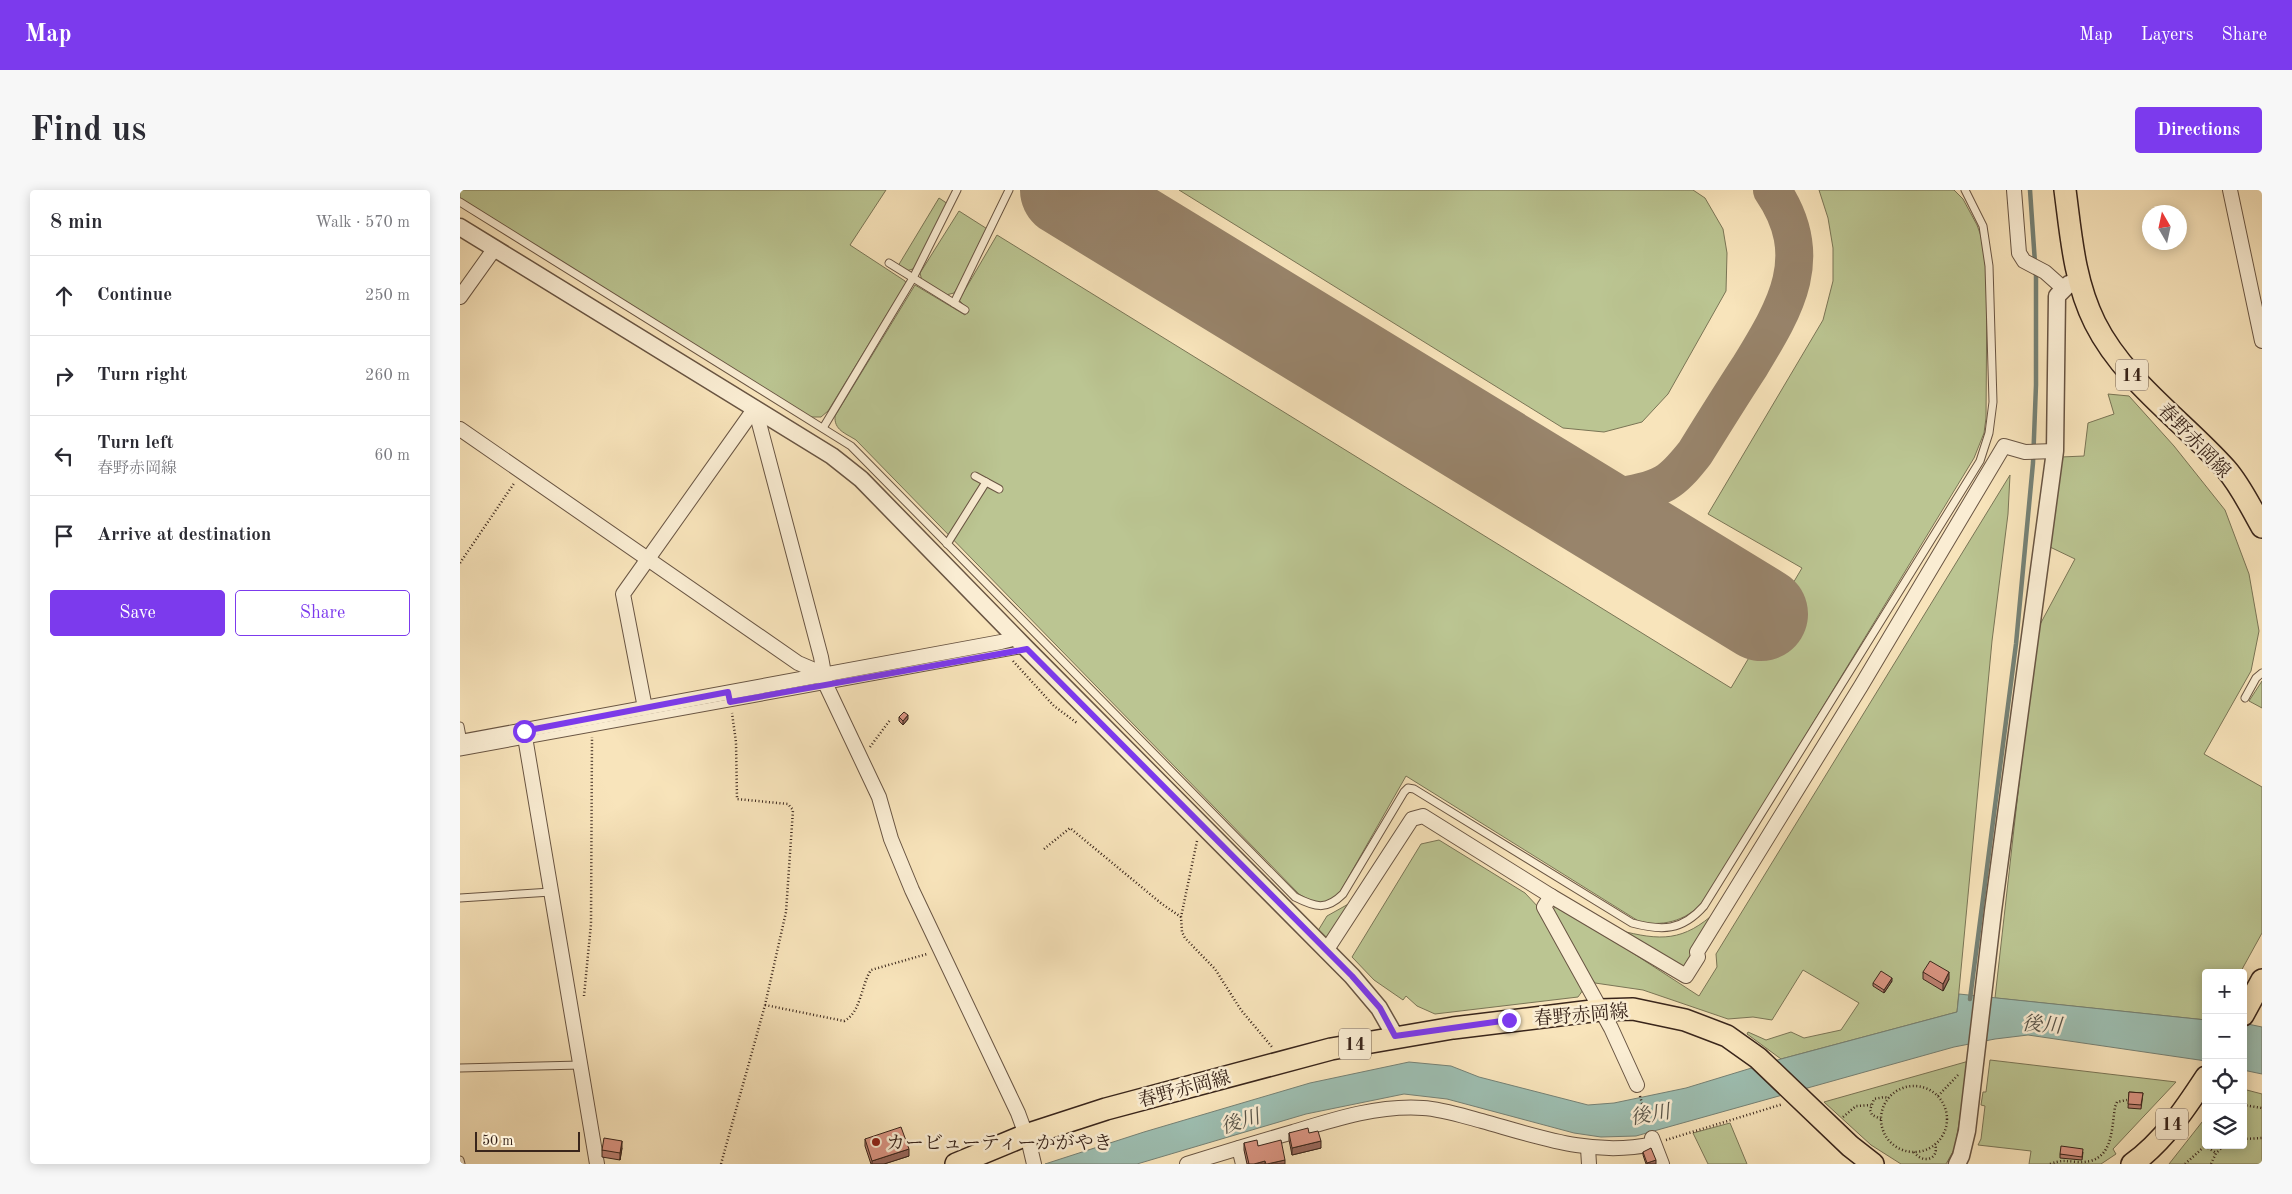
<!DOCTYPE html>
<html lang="en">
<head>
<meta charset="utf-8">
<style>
  body { margin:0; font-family:"Old Standard TT","Noto Serif JP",serif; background:#f7f7f7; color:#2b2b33 }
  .controls { position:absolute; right:15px; bottom:15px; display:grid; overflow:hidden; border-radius:5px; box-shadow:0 2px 12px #0003 }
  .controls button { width:45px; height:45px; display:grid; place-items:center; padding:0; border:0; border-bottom:1px solid #e1e1e2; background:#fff; color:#2b2b33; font:25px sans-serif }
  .compass { position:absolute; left:1682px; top:15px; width:45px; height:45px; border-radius:50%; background:#fff; box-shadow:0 2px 12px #0003; rotate:351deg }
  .scale { position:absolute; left:15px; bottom:12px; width:105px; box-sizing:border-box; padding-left:5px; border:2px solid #39251b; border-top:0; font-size:14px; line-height:18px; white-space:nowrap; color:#39251b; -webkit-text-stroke:4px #faedd3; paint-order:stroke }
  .stop { position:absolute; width:15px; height:15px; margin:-11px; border:4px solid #7c3aed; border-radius:50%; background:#fff }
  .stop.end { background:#7c3aed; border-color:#fff; box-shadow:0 1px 5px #0008 }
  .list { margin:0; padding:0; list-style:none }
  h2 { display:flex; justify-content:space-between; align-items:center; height:65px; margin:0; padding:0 20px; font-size:21px }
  h2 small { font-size:16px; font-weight:400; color:#7c7c81 }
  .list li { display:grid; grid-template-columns:32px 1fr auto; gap:15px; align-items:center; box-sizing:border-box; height:80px; padding:0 20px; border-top:1px solid #e1e1e2 }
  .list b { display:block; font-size:19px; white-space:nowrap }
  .list p { margin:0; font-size:16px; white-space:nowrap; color:#7c7c81 }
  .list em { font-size:16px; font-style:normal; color:#7c7c81 }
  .actions { display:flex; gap:10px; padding:15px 20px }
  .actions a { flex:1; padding:11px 0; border:1px solid #7c3aed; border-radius:5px; text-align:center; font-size:18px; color:#7c3aed }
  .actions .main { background:#7c3aed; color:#fff }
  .icon { flex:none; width:28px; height:28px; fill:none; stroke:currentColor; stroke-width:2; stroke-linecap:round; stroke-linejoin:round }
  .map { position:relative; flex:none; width:1802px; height:974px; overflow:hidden; border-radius:5px }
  header { display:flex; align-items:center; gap:30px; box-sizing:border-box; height:70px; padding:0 25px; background:#7c3aed; color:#fff }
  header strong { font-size:24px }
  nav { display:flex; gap:28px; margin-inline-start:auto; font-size:18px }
  .intro { display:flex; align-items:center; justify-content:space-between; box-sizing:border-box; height:120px; padding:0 30px }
  h1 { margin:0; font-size:35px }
  .button { padding:12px 22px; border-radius:5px; background:#7c3aed; color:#fff; font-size:18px; font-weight:700 }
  main { display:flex; gap:30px; padding:0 30px }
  aside { flex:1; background:#fff; border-radius:5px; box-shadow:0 2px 12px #0003 }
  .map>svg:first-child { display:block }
  .green { fill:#bbc592; stroke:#7a7556 }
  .water { fill:#9dbeb1; stroke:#758175 }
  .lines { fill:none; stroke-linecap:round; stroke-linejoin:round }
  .stream { stroke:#758175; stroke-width:4.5 }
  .taxiway { stroke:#98846b; stroke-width:38 }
  .runway { stroke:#98846b; stroke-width:94 }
  .service-casing { stroke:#695543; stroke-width:9 }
  .minor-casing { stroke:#695543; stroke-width:16 }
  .tertiary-casing { stroke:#695543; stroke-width:19 }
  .primary-casing { stroke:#39251b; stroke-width:24 }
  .path { stroke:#39251b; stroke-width:2.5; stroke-dasharray:1 2.5; stroke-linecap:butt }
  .service { stroke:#faedd3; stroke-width:7 }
  .minor { stroke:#faedd3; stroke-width:14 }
  .tertiary { stroke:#faedd3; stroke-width:16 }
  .primary { stroke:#f8e4bb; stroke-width:21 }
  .wall { fill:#bc8071; stroke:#39251b }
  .shaded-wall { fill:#99685c; stroke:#39251b }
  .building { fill:#db9583; stroke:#39251b }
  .route { stroke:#7c3aed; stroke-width:6 }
  .poi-dot { fill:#8f2418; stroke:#faedd3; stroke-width:2 }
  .labels { text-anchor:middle; stroke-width:5; stroke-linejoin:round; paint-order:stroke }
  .shield { fill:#faedd3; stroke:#736152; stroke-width:1 }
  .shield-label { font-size:18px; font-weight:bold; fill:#39251b }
  .street-label { font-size:19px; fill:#39251b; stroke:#faedd3 }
  .poi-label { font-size:19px; fill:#39251b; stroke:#faedd3; text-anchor:start }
  .water-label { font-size:20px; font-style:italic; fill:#575348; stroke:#faedd3 }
</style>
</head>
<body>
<header>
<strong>Map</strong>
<nav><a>Map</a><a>Layers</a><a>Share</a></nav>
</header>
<div class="intro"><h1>Find us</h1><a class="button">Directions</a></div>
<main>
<aside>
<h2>8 min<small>Walk · 570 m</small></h2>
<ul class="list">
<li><svg class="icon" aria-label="ahead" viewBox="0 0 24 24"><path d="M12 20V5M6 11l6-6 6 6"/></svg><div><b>Continue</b></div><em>250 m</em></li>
<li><svg class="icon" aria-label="right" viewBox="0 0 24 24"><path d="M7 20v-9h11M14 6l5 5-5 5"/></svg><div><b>Turn right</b></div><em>260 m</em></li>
<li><svg class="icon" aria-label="left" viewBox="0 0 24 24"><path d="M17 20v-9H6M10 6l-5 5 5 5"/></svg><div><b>Turn left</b><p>春野赤岡線</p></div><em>60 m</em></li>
<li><svg class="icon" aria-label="arrive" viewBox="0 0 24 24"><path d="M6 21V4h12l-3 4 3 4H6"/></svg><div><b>Arrive at destination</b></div></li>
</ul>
<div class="actions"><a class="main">Save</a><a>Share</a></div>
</aside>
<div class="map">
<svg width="1802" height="974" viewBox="0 0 1802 974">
  <rect width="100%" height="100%" fill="#f8e4bb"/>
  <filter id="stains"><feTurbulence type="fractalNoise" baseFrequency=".004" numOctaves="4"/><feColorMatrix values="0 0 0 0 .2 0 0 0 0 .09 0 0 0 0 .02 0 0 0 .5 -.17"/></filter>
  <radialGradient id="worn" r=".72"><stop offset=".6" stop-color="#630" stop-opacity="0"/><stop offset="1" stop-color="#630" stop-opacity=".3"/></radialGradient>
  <g class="green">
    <path d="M0,0H426L390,55L445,91L446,93L368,221L361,227H351L0,12Z"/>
    <path d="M719,0H1233L1245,8L1263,39L1267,63L1266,101L1208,204L1182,232L1144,242L1103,238Z"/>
    <path d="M1359,0H1494L1503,9L1517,35L1521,46L1527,85L1526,228L1524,243L1514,268L1246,709C1229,729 1207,737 1180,732L946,586L880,702C866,717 855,714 839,704L396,250C385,243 374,240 375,226L455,95L505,125L508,119L499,110L537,45L1271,498L1342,378L1248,324L1363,130L1373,91V58L1368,28Z"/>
    <path d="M479,8L491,16L453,79L446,81L438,76Z"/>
    <path d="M499,21L532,42L494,103L486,105L462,91L460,83Z"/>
    <path d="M1648,204L1669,206L1714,256L1765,320L1789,384L1799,441L1791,481L1744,564L1802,597V743L1780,783H1746V830L1535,808L1576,442L1615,369L1590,357L1601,267L1624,266L1628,233L1654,224Z"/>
    <path d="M1550,285L1548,324L1532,451L1497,822L1321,869L1287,844L1288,842L1306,850L1331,842L1344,848L1381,840L1399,813L1343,780L1312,830L1293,827L1268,829L1183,800L1135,793L1122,776L1091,722L1097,714L1239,806L1257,777L1256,764Z"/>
    <path d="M1802,491V518L1789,511Z"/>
    <path d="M979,650L1065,703L1080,719L1123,800L1118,807L975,824L957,816L946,806L943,810L914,790L892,767L961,654Z"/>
    <path d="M892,712L869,749L862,750L856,744L867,726Z"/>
    <path d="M1257,721L1222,779L1158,740C1201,751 1223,752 1257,721Z"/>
    <path d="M1530,870L1716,892L1653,959L1656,964L1641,974H1569L1571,961L1518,955L1521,949L1525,916L1521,915L1523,902H1526Z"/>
    <path d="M1509,871L1495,958L1486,974H1441L1411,955L1364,912Z"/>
    <path d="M1783,899L1802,904V974H1709L1746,927V955H1783Z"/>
    <path d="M1270,933L1287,974H1248L1233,943Z"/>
  </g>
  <g class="water">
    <path d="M1499,804L1746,830V871L1568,845L1535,849L1494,857L1176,946L1141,947L1114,943L987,909L944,904L846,924L677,974H585L684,942L850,893L949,872L991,876L1019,887L1128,915L1154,913L1226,898L1321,869L1497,822Z"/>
    <path d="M1783,833L1802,837V884L1783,880Z"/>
  </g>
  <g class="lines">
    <g class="stream">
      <path d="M1570,0L1575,73"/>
      <path d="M547,458L555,457"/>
      <path d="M498,467L541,459"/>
      <path d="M1510,809L1556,454L1573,273L1576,195V81"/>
    </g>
    <path class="taxiway" d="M1084,292C1088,295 1094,301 1099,303C1124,313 1182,306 1205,293C1217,286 1226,274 1235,263C1253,234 1271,205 1290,176C1326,117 1357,66 1312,0"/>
    <path class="runway" d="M607,0L1301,424"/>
    <g class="service-casing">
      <g id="service">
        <path d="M0,12L391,256L835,707C855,717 866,721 883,704L944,602L948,598L954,599L1172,733C1202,741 1222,741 1244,716L1520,271L1529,243L1533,212L1529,76L1523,36L1505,0"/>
        <path d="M429,73L505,120"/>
        <path d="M494,113L549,0"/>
        <path d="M363,238L453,88L497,0"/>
        <path d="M515,286L539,299"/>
        <path d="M487,354L526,292"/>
        <path d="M1785,508L1796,488L1802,483"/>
        <path d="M0,536L3,552"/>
        <path d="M0,562L565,459"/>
        <path d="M0,708L91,702"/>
        <path d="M0,878L121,875"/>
        <path d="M0,970L1,974"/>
      </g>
    </g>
    <g class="minor-casing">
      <g id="minor">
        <path d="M1554,0L1559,63L1564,71L1585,82L1603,98"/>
        <path d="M1770,0L1802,151"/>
        <path d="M0,107L35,58"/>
        <path d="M295,218L361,467L366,495L419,607L431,649L452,700L558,923L569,953L574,974"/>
        <path d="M0,239L338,473L364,484"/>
        <path d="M185,518L163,404L295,218"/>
        <path d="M64,541L137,974"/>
        <path d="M0,552L541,452L549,450L554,445"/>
        <path d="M1091,706L1084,717L1151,838L1177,895"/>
        <path d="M866,761L952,629L963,626L1091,706L1226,786L1238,767L1237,762L1401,496L1544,256L1565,262L1595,261"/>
        <path d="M1192,948L1202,974"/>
        <path d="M779,958L783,974"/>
        <path d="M1128,958L1129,974"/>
        <path d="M727,974C762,963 798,952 833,942C875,929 918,915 963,918C982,919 1003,926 1022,931C1079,947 1133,967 1193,954"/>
      </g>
    </g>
    <g class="tertiary-casing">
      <g id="tertiary">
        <path d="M0,37L372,266L401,289L567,459L892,786L919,818L935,846"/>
        <path d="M1497,974L1501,966L1507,941L1533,721L1595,261L1597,106L1609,94L1620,91"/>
      </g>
    </g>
    <g class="primary-casing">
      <g id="primary">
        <path d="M1605,0C1611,45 1614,91 1635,133C1664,191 1723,231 1766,279C1781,296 1791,318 1802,337"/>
        <path d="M1783,825L1802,790"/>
        <path d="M496,974L566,945L646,919L871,859L993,838L1140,820L1173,819L1225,830L1267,846L1298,868L1390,956L1413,974"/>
        <path d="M1672,974C1703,952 1725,919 1746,887"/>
      </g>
    </g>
    <g class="path">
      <path d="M0,373L55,292"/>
      <path d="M553,471L594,516L617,533"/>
      <path d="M410,557L430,530"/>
      <path d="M737,651L721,727L722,742L725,748L755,779L781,820L812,857"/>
      <path d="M584,659L610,638L702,714L721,727"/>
      <path d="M124,806L131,734L132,547"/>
      <path d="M305,815L384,831C401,823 401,795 411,780L467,764"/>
      <circle cx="1454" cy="929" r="33"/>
      <path d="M1180,906L1188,935"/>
      <path d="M1478,906L1498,885"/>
      <path d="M1783,915L1802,918"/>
      <path d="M1383,927L1396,916L1411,915"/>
      <path d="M1421,929L1412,925L1410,920L1414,909L1424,907L1429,908"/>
      <path d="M1783,932H1784"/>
      <path d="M1783,949L1802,948"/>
      <path d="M1206,950L1323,914"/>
      <path d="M1745,956L1756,963"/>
      <path d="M1454,962C1462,974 1480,970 1475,954"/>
      <path d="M261,974L305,815L326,722L333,620L328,614L277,609L276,552L272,523"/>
      <path d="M1590,974C1600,970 1607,971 1617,972C1653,974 1651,943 1655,917L1657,912L1667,910"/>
      <path d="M1725,974L1746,955"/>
      <path d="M1751,974L1756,963L1765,955"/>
    </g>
    <use href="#service" class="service"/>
    <use href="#minor" class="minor"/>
    <use href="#tertiary" class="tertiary"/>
    <use href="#primary" class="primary"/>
  </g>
  <g class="wall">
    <path d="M439,527L448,529L443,535L439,531Z"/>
    <path d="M1463,782L1489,789L1483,801L1463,789Z"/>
    <path d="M1432,791L1424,803L1413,796V793Z"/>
    <path d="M1669,902L1683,903L1681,919L1668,918Z"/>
    <path d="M829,943H849L861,958L832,965L829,950Z"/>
    <path d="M405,949L449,966L424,974H411L405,956Z"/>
    <path d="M784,953L798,956L825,974H787L784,960Z"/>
    <path d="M162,958L160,970L142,967V960Z"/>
    <path d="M1183,962L1196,974H1186L1183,965Z"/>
    <path d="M1623,962L1622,970L1600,968V964Z"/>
  </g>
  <g class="shaded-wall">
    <path d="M448,525V529L443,535V531Z"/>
    <path d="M1489,782V789L1483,801V794Z"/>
    <path d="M1432,788V791L1424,803V800Z"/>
    <path d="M162,951V958L160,970V963Z"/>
    <path d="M861,951V958L832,965V958Z"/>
    <path d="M449,959V966L424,974H412V971Z"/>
    <path d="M825,970V974H807Z"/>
    <path d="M1196,970V974H1187V973Z"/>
    <path d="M805,971V974H794Z"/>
  </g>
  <g class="building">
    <path d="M444,522L448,525L443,531L439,527Z"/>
    <path d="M1470,771L1489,782L1483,794L1463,782Z"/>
    <path d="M1421,781L1432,788L1424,800L1413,793Z"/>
    <path d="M1669,902L1683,903L1681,915L1668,914Z"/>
    <path d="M441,937L449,959L412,971L405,949Z"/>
    <path d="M848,938L849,943L858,941L861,951L832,958L829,943Z"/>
    <path d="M144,948L162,951L160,963L142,960Z"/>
    <path d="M797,950L798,956L821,950L825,970L807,974H806L805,971L794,974H789L784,953Z"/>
    <path d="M1601,956L1623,959L1622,967L1600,964Z"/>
    <path d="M1191,958L1196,970L1187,973L1183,962Z"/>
  </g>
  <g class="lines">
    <path class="route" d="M64,541L268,502L270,512L567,459L892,786L920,818L935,846L1049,830"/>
  </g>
  <circle class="poi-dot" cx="416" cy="952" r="5"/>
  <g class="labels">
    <g class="shield">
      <rect x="1656" y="169.5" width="32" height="31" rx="4"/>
      <rect x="879" y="838.5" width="32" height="31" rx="4"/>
      <rect x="1696" y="918.5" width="32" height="31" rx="4"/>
    </g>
    <g class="shield-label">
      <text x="1672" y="191">14</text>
      <text x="895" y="860">14</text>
      <text x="1712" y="940">14</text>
    </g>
    <g class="street-label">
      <text transform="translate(1735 250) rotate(46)" y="7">春野赤岡線</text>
      <text transform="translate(1121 824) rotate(-5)" y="7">春野赤岡線</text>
      <text transform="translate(724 898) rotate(-15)" y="7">春野赤岡線</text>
    </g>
    <g class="poi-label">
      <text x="426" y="959">カービューティーかがやき</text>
    </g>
    <g class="water-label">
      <text transform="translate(1582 834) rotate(4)" y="7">後川</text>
      <text transform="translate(1190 924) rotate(-10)" y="7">後川</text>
      <text transform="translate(780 931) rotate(-17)" y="7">後川</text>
    </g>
  </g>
  <rect width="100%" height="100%" filter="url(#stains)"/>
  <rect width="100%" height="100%" fill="url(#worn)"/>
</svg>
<div class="controls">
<button>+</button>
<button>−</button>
<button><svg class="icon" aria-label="locate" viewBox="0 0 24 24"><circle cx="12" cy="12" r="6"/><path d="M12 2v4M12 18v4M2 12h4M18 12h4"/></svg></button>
<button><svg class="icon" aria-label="layers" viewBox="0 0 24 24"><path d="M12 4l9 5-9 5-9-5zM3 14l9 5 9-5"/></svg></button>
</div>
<svg class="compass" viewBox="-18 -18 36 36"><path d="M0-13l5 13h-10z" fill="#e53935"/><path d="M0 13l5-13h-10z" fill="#7c7c81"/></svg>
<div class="scale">50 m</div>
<div class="stop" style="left:64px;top:541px"></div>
<div class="stop end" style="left:1049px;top:830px"></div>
</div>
</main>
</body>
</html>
